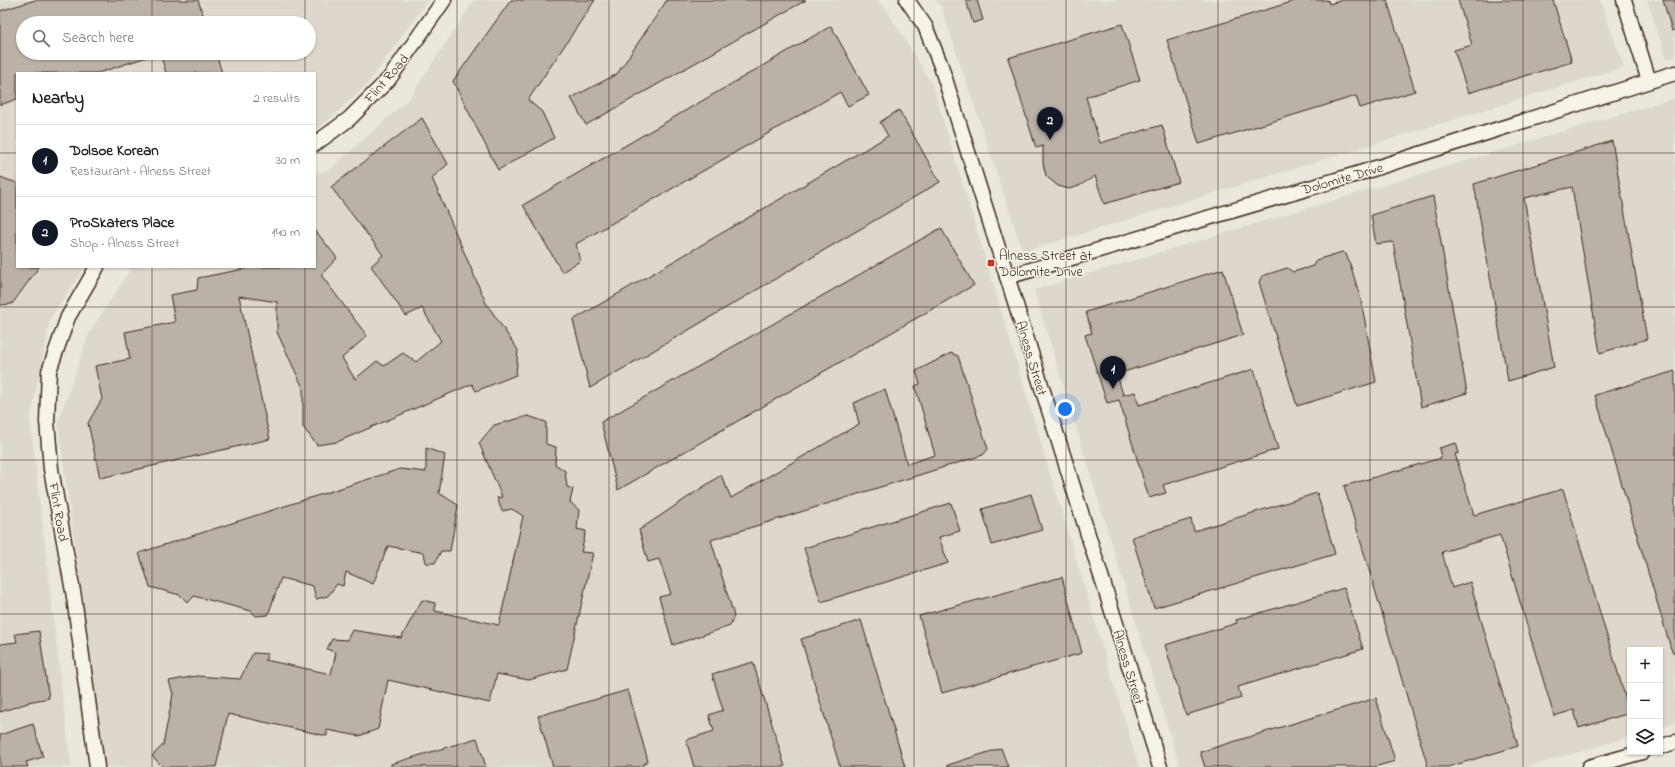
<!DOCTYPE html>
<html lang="en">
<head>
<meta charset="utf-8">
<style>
  body { margin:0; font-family:"Indie Flower",sans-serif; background:#f6f6f6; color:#222 }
  .controls { position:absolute; right:12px; bottom:12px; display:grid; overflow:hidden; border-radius:0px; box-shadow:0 1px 3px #0004 }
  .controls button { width:36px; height:36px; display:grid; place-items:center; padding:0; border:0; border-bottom:1px solid #e0e0e0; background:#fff; color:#222; font:20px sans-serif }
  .you { position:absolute; left:1065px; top:409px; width:14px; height:14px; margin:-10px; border:3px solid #fff; border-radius:50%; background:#1a73e8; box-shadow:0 0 0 6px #1a73e833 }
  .badge { display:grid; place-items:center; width:26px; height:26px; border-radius:50%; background:#111827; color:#fff; font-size:13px; font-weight:700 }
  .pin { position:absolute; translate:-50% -33px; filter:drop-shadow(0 1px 2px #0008) }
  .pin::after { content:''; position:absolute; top:21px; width:14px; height:12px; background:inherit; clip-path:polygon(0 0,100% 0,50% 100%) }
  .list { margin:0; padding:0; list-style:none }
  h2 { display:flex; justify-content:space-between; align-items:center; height:52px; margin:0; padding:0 16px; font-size:17px }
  h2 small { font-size:13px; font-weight:400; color:#767676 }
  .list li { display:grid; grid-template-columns:26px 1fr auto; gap:12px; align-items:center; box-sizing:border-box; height:72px; padding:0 16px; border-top:1px solid #e0e0e0 }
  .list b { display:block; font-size:15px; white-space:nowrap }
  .list p { margin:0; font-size:13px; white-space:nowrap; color:#767676 }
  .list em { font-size:13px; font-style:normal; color:#767676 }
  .icon { flex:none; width:22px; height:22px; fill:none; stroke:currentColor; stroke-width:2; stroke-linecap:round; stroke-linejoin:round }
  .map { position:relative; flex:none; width:1675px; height:767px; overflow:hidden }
  .search { position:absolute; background:#fff; box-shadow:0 1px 3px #0004; left:16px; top:16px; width:300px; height:44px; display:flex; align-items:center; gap:10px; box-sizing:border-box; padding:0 14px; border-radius:22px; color:#767676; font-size:15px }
  .panel { position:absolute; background:#fff; box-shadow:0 1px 3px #0004; left:16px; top:72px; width:300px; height:196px; border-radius:0px }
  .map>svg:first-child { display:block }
  .built { fill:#ddd7cc; fill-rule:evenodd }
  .building { fill:#bab2a7; stroke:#3b2a1e }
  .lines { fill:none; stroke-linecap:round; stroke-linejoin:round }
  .street-casing { stroke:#3b2a1e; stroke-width:17 }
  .street { stroke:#f7f3e8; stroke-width:14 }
  .grid { fill:none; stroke:#3b2a1e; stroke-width:1; stroke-opacity:0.55 }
  .poi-dot { fill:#c8321e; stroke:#f7f3e8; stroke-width:1.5 }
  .labels { text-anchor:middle; stroke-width:3; stroke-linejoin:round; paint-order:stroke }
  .street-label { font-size:14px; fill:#3b2a1e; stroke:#f7f3e8 }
  .poi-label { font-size:14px; fill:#3b2a1e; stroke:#f7f3e8; text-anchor:start }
</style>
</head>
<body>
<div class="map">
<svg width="1675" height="767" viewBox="0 0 1675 767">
  <rect width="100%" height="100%" fill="#ece7dc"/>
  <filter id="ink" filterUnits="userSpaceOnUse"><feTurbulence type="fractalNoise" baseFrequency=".025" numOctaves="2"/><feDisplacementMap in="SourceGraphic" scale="8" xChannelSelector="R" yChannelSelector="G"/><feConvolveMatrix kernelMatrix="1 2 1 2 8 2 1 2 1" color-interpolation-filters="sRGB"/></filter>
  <g filter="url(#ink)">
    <g class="built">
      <path d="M0,0H428L367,85L315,132V73H17V267H85L51,317L30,419L71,767H0ZM23,23H309V53H23Z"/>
      <path d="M474,0H877L887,10L933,86L1139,767H105L58,422L89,333L132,267H315V174L330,169L409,99Z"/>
      <path d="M935,0H1600L1624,67L1023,252L941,6Z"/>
      <path d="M1647,0H1675V57L1667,59Z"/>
      <path d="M1675,98V723L1660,728V650H1630V737L1527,767H1180L1034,290Z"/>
    </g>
    <g class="building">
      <path d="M35,0H198L206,23H23V53H153V55L98,73H17V99L0,105V11Z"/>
      <path d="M511,0H595L528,100L542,112L554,138L498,170L453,81Z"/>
      <path d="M667,0H806L586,125L571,98L617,74Z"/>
      <path d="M966,0H977L983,20L973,23Z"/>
      <path d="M1298,0H1328L1329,4L1343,0H1387L1415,91L1360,108L1356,96L1199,144L1167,40Z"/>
      <path d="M1458,0H1553L1572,62L1468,93L1454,50L1472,45Z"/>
      <path d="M1663,0H1675V30L1672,31Z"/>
      <path d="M1122,24L1140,80L1086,97L1100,143L1162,125L1179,182L1104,204L1095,176L1079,186L1069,189L1058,186L1046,176L1043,163V146L1036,148L1008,58Z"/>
      <path d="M831,26L869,95L848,106L840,92L576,244L580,261L562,272L523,205Z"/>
      <path d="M160,53H216L222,73H166Z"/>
      <path d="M899,110L940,182L590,388L573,320L888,136L880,122Z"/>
      <path d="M422,118L448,164L432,178L486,303L518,350L516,375L476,391L472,384L337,442L317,445L303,427V388L277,332V302L239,296L270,439L100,478L88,423L102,399L95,366L130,359L125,332L175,322L170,295L197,290L198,278L254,267H315V230L337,258L321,275L367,336L342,358L355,379L377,361L384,366L403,353L416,362L441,341L422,308L406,316L371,266L383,255L331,187Z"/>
      <path d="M1612,141L1647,339L1600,353L1572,187L1524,198L1554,367L1508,381L1474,184Z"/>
      <path d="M0,177L17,183V267H39L12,304L0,305Z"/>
      <path d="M1433,196L1467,393L1421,407L1393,242L1376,244L1371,215Z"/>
      <path d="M941,228L974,285L618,490L601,422Z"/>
      <path d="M1342,252L1346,254L1351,267L1361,300L1376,382L1297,406L1259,282L1262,276L1287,268L1293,272L1313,266L1316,260Z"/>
      <path d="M1223,269L1243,335L1117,374L1123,395L1135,392L1139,405L1254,369L1278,449L1163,485L1166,493L1149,498L1119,400L1107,403L1085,335L1092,333L1086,312Z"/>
      <path d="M951,353L958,356L988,449L983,455L711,540L734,616L730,626L673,645L659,597L671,594L659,559L648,562L639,530L721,475L731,498L859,424L854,403L885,389L907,464L935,455L915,386L920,384L916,371Z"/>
      <path d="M1675,371V652H1672L1595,395Z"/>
      <path d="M528,416L546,422V444L556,447L555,464L565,471L567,487L573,489L570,502L579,510L577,529L586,531L581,552L593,553L567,669L529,680L497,674L490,703L388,680L378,729L359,736L327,730V736L228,714L216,767H163L152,756L163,745L173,694L169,681L196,676L240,679L253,653L268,654L265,660L331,674L336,653L327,649L332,639L347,640L352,630L401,638L422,600L435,603V611L499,625L523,516L512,509L502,511L497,498L502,497L479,443L494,425Z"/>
      <path d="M1456,443L1459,453L1455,454L1474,515L1563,489L1630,713L1579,728L1574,710L1554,716L1500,535L1442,552L1452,588L1470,582L1518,746L1448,767H1428L1344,486L1441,458L1439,448Z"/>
      <path d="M426,448L445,455L439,493L458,505L450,551H441L435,563H426L424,553L388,546L373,584L346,572L343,586L337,584L328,596L316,599L313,586L281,578L268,615L256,616L251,611L194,596L188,603L180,595L150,587L139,553L400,469L426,472Z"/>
      <path d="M1317,493L1335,554L1154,608L1132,537L1191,519L1194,531Z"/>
      <path d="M1031,494L1042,530L992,545L982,509Z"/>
      <path d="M951,503L960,531L939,537L948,563L821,602L804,548Z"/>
      <path d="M1062,577L1082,653L942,693L919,616Z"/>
      <path d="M1344,588L1363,649L1238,687L1241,698L1186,715L1165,645L1237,623L1236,620Z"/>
      <path d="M861,620L905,767H840L801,639Z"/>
      <path d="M39,631L49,698L28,702V703L0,712V644L17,642L15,634Z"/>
      <path d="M753,662L785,767H694L686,740L714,731L709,715L723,710L712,674Z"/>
      <path d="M628,690L648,761L640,767H553L538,716Z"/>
      <path d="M1376,698L1395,761L1374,767H1205L1200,752Z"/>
      <path d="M33,724L43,757L26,762L28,767H0V735Z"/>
      <path d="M477,738L486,767H391V764Z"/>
      <path d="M1001,748L1008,767H948V765Z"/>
    </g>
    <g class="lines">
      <g class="street-casing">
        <g id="street">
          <path d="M907,0L925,26L941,66L1123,646L1160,767"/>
          <path d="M1624,0L1649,81"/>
          <path d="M315,144L349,119L389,79L444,0"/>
          <path d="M1007,277L1357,174L1675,73"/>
          <path d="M1660,747L1675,742"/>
          <path d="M97,767L74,597L51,469L47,421L49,371L68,317L97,267"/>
          <path d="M1589,767L1642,752"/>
        </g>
      </g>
      <use href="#street" class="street"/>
    </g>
  </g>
  <path class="grid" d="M152,0V23M305,0V23M457,0V767M609,0V767M761,0V767M914,0V767M1066,0V767M1218,0V767M1370,0V767M1523,0V767M152,53V73M305,53V73M0,153H17M315,153H1675M152,267V767M305,267V767M0,307H1675M0,460H1675M0,614H1675"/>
  <rect class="poi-dot" x="987" y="259" width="8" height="8" rx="2"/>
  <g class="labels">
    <g class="street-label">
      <text transform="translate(386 78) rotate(-49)" y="5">Flint Road</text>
      <text transform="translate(1342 178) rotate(-16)" y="5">Dolomite Drive</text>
      <text transform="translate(1032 358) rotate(73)" y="5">Alness Street</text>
      <text transform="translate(59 512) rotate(80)" y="5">Flint Road</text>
      <text transform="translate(1129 667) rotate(73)" y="5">Alness Street</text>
    </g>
    <g class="poi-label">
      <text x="999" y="260">Alness Street at<tspan x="999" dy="16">Dolomite Drive</tspan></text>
    </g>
  </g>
</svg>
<div class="controls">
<button>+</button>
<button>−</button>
<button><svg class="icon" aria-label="layers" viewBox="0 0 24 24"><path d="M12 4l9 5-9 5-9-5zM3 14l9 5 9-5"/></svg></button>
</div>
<div class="you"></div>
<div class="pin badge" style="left:1113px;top:389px">1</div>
<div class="pin badge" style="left:1050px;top:140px">2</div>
<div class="search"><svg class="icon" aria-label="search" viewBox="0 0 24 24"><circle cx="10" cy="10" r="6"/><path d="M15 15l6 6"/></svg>Search here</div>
<section class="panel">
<h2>Nearby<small>2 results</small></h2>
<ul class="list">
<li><span class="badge">1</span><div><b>Dolsoe Korean</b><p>Restaurant · Alness Street</p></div><em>30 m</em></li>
<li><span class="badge">2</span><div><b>ProSkaters Place</b><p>Shop · Alness Street</p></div><em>140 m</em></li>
</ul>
</section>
</div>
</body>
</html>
